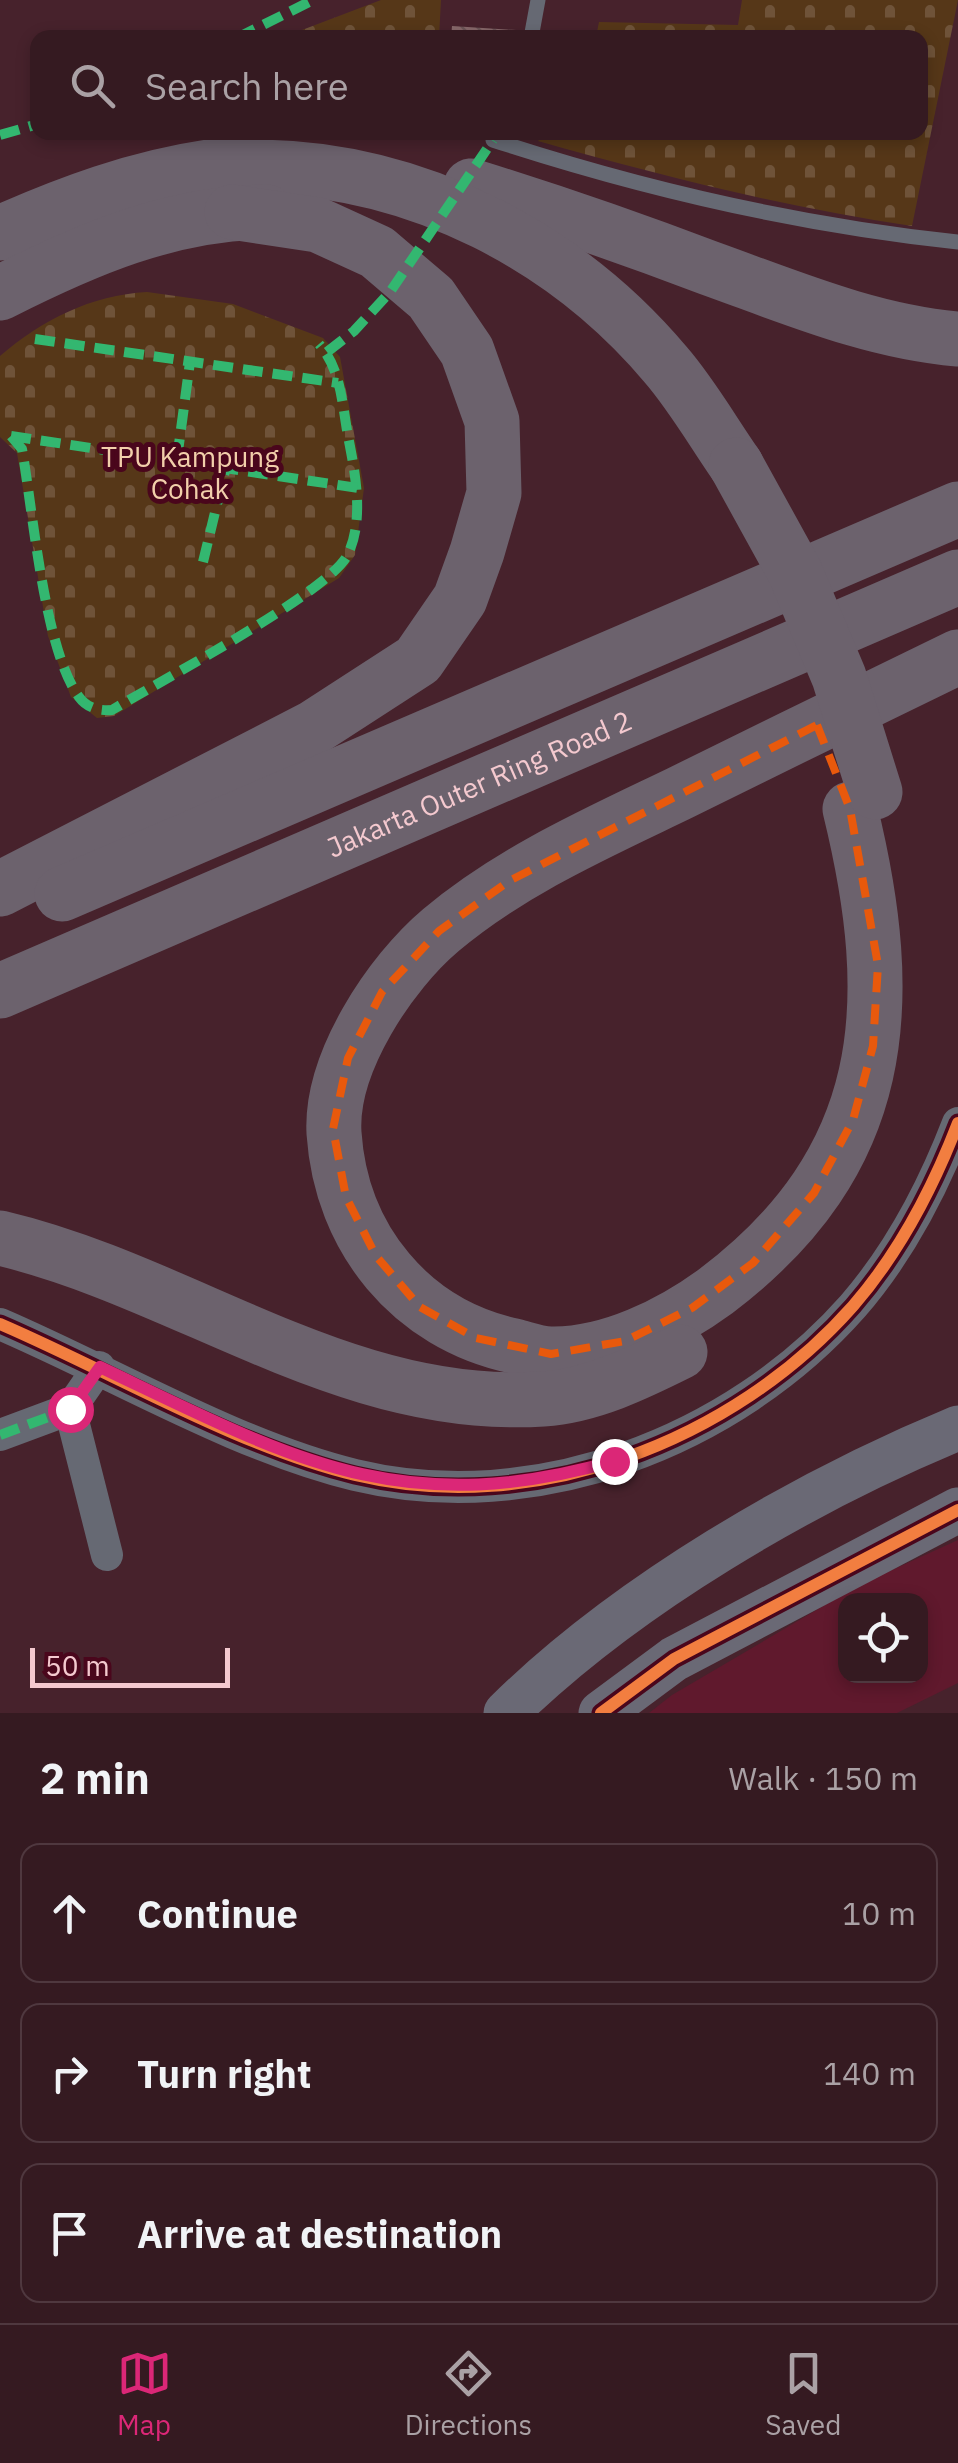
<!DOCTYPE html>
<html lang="en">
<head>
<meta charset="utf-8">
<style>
  body { margin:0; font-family:"IBM Plex Sans",sans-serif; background:#3d232a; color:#f1f3f6 }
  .controls { position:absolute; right:30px; bottom:30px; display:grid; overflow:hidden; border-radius:20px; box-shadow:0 5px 15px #0003 }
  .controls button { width:90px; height:90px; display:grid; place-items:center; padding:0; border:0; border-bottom:2px solid #4f383f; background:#351a21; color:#f1f3f6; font:50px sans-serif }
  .scale { position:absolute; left:30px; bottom:25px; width:200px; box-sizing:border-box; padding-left:10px; border:5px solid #f4c9cf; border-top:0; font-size:28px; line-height:35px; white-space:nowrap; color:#f4c9cf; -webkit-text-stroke:8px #4a061c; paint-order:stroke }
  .stop { position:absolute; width:30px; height:30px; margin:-22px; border:8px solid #db2777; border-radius:50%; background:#fff }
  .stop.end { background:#db2777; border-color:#fff; box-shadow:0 2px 10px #0008 }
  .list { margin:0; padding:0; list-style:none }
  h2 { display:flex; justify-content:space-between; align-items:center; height:130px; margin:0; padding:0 40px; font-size:42px }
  h2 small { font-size:32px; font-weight:400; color:#aaa1a5 }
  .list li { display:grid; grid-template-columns:65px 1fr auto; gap:30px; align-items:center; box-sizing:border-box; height:140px; margin:0 20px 20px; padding:0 20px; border:2px solid #4f383f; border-radius:20px }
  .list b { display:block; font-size:38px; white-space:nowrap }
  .list em { font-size:32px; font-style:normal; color:#aaa1a5 }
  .icon { flex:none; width:55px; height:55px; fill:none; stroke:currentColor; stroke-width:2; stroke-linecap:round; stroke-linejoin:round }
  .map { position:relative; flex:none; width:958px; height:1713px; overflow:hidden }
  .search { position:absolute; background:#351a21; box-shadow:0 5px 15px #0003; left:30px; right:30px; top:30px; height:110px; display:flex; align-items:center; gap:25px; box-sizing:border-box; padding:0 35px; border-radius:20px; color:#aaa1a5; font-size:38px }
  .sheet { height:610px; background:#351a21 }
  nav { display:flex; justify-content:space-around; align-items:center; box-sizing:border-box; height:140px; border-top:2px solid #4f383f; background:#351a21; font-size:28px; color:#aaa1a5 }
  nav a { display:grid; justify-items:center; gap:5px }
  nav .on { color:#db2777 }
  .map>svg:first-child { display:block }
  .built { fill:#60192d; fill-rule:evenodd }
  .cemetery { fill:url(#cemetery-stones) }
  .building { fill:url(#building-back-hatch) }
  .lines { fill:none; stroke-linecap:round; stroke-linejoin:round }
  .lane { stroke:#666973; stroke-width:15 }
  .street { stroke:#666973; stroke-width:32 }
  .secondary { stroke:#6a6975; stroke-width:45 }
  .highway { stroke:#6c626d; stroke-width:55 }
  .highway-bridge { stroke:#6c626d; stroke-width:55 }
  .quiet { stroke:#33b770; stroke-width:10; stroke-dasharray:20 10; stroke-linecap:butt }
  .cycleway-casing { stroke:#4a061c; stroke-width:19 }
  .cycleway { stroke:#f27e40; stroke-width:12 }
  .route { stroke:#db2777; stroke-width:12 }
  .marked { fill:none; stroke:#e8590c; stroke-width:8; stroke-dasharray:20 12; stroke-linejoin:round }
  .labels { text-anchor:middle; stroke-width:10; stroke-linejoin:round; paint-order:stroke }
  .park-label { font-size:28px; fill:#f2cfab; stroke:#4a061c }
  .street-label { font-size:28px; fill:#f4c9cf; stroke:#4a061c }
</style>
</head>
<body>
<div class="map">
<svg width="958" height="1713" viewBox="0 0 958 1713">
  <defs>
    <pattern id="cemetery-stones" width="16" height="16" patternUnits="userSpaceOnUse" patternTransform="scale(2.5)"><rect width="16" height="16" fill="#563718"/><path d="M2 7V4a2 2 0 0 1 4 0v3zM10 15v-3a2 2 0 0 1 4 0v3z" fill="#6f5339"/></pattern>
    <pattern id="building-back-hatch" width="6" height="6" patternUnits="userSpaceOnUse" patternTransform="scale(2.5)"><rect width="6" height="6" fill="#866769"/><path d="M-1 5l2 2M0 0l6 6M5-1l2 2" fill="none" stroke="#6b5456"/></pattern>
  </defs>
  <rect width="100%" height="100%" fill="#47222c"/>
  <path class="built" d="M958,1540V1683L897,1713H649L672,1695L859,1585ZM846,1600H920V1676H846Z"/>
  <g class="cemetery">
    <path d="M381,0H441L439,37H302V30Z"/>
    <path d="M742,0H958L912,226C784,207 662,176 538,141L547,132H920V38L596,37L599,22L738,25Z"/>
    <path d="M147,292L233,304L323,338L340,357L364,488L355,555L339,578L114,716L97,718L71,697L48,636L17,453L0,437V356C42,320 91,295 147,292Z"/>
  </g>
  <path class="building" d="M452,26L516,30L515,38H451Z"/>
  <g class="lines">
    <g class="lane">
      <path d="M531,38L538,0"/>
      <path d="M494,132L493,140C646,190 798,225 958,242"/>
    </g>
    <g class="street">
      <path d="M0,1324C114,1373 236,1446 355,1475C534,1518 733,1442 853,1306C899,1253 933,1188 958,1123"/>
      <path d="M99,1367L70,1409L107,1555"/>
      <path d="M0,1435L70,1409"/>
    </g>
    <g class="secondary">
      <path d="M506,1713C626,1595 803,1492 958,1428"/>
      <path d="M601,1713L674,1659L958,1510"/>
    </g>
    <g class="highway">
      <path d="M471,186C552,211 630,238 709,268C790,297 872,332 958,339"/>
      <path d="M0,233C68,203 135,178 209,167C226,165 245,167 263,167C418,170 566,246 666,365C692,395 713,432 736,465"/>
      <path d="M0,293C85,250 170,213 267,212"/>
      <path d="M850,809C898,1005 889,1160 716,1291C671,1324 609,1355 551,1354C539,1354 526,1349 514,1346C411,1324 341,1239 334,1133C330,1063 390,973 441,930C511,871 597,833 678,794C771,748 865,702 958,657"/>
      <path d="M0,889L313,728L418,660L460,599L477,552L494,493L492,421L467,351L431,298L377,252L318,225L232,212"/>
      <path d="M62,894L958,509"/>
      <path id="s1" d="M0,991L958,577"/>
      <path d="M0,1238C186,1282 344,1412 543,1399C591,1396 638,1373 680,1352"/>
    </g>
    <path class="highway-bridge" d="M736,465L795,572L839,677L875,792"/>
    <g class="quiet">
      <path d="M237,38L313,0"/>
      <path d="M0,135L38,124"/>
      <path d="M35,339L338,383"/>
      <path d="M327,352L354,331L390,292L493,140"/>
      <path d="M11,436L22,449C33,511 44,649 79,697C87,708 99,711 112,710C157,683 327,593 347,556C365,521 355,472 348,436C342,403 341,369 319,344"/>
      <path d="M11,436L358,488"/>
      <path d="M177,459L190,362"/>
      <path d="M203,562L226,467"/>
      <path d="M0,1435L70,1409"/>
    </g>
    <g class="cycleway-casing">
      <g id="cycleway">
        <path d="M0,1324C114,1373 236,1446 355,1475C534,1518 733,1442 853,1306C899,1253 933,1188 958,1123"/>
        <path d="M601,1713L674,1659L958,1510"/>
      </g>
    </g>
    <use href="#cycleway" class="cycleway"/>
  </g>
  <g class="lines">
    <path class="route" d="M70,1409L100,1367C289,1457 399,1522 614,1461"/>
  </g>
  <path class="marked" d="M817,725L850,809L878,965L873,1046L853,1120L814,1193L753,1263L692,1308L625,1341L551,1354L476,1338L420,1307L376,1256L346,1197L333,1129L348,1058L382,992L439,931L509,881Z"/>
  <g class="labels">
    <g class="park-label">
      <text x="190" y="467">TPU Kampung<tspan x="190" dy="32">Cohak</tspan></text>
    </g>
    <g class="street-label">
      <text dy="10" stroke="none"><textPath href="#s1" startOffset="522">Jakarta Outer Ring Road 2</textPath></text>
    </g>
  </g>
</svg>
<div class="controls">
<button><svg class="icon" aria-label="locate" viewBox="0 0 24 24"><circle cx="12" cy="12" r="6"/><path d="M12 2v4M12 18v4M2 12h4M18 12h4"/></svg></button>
</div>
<div class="scale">50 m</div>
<div class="stop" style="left:70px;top:1409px"></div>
<div class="stop end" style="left:614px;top:1461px"></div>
<div class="search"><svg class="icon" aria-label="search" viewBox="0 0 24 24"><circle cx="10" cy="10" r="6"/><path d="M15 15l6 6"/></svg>Search here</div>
</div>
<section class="sheet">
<h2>2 min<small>Walk · 150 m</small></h2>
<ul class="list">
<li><svg class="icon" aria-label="ahead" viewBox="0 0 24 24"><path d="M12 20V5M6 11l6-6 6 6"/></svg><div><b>Continue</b></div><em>10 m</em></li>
<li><svg class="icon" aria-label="right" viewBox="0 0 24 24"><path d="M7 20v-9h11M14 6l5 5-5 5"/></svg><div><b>Turn right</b></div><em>140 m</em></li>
<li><svg class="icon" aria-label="arrive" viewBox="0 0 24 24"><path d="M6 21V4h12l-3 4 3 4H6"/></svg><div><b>Arrive at destination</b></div></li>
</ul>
</section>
<nav>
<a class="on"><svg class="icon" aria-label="map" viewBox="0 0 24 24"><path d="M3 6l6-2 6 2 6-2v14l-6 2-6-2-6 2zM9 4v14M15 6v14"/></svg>Map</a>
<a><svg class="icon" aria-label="directions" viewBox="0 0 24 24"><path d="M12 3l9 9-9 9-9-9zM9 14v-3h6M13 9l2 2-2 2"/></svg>Directions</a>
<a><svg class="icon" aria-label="saved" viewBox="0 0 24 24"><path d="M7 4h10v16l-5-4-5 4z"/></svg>Saved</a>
</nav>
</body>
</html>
